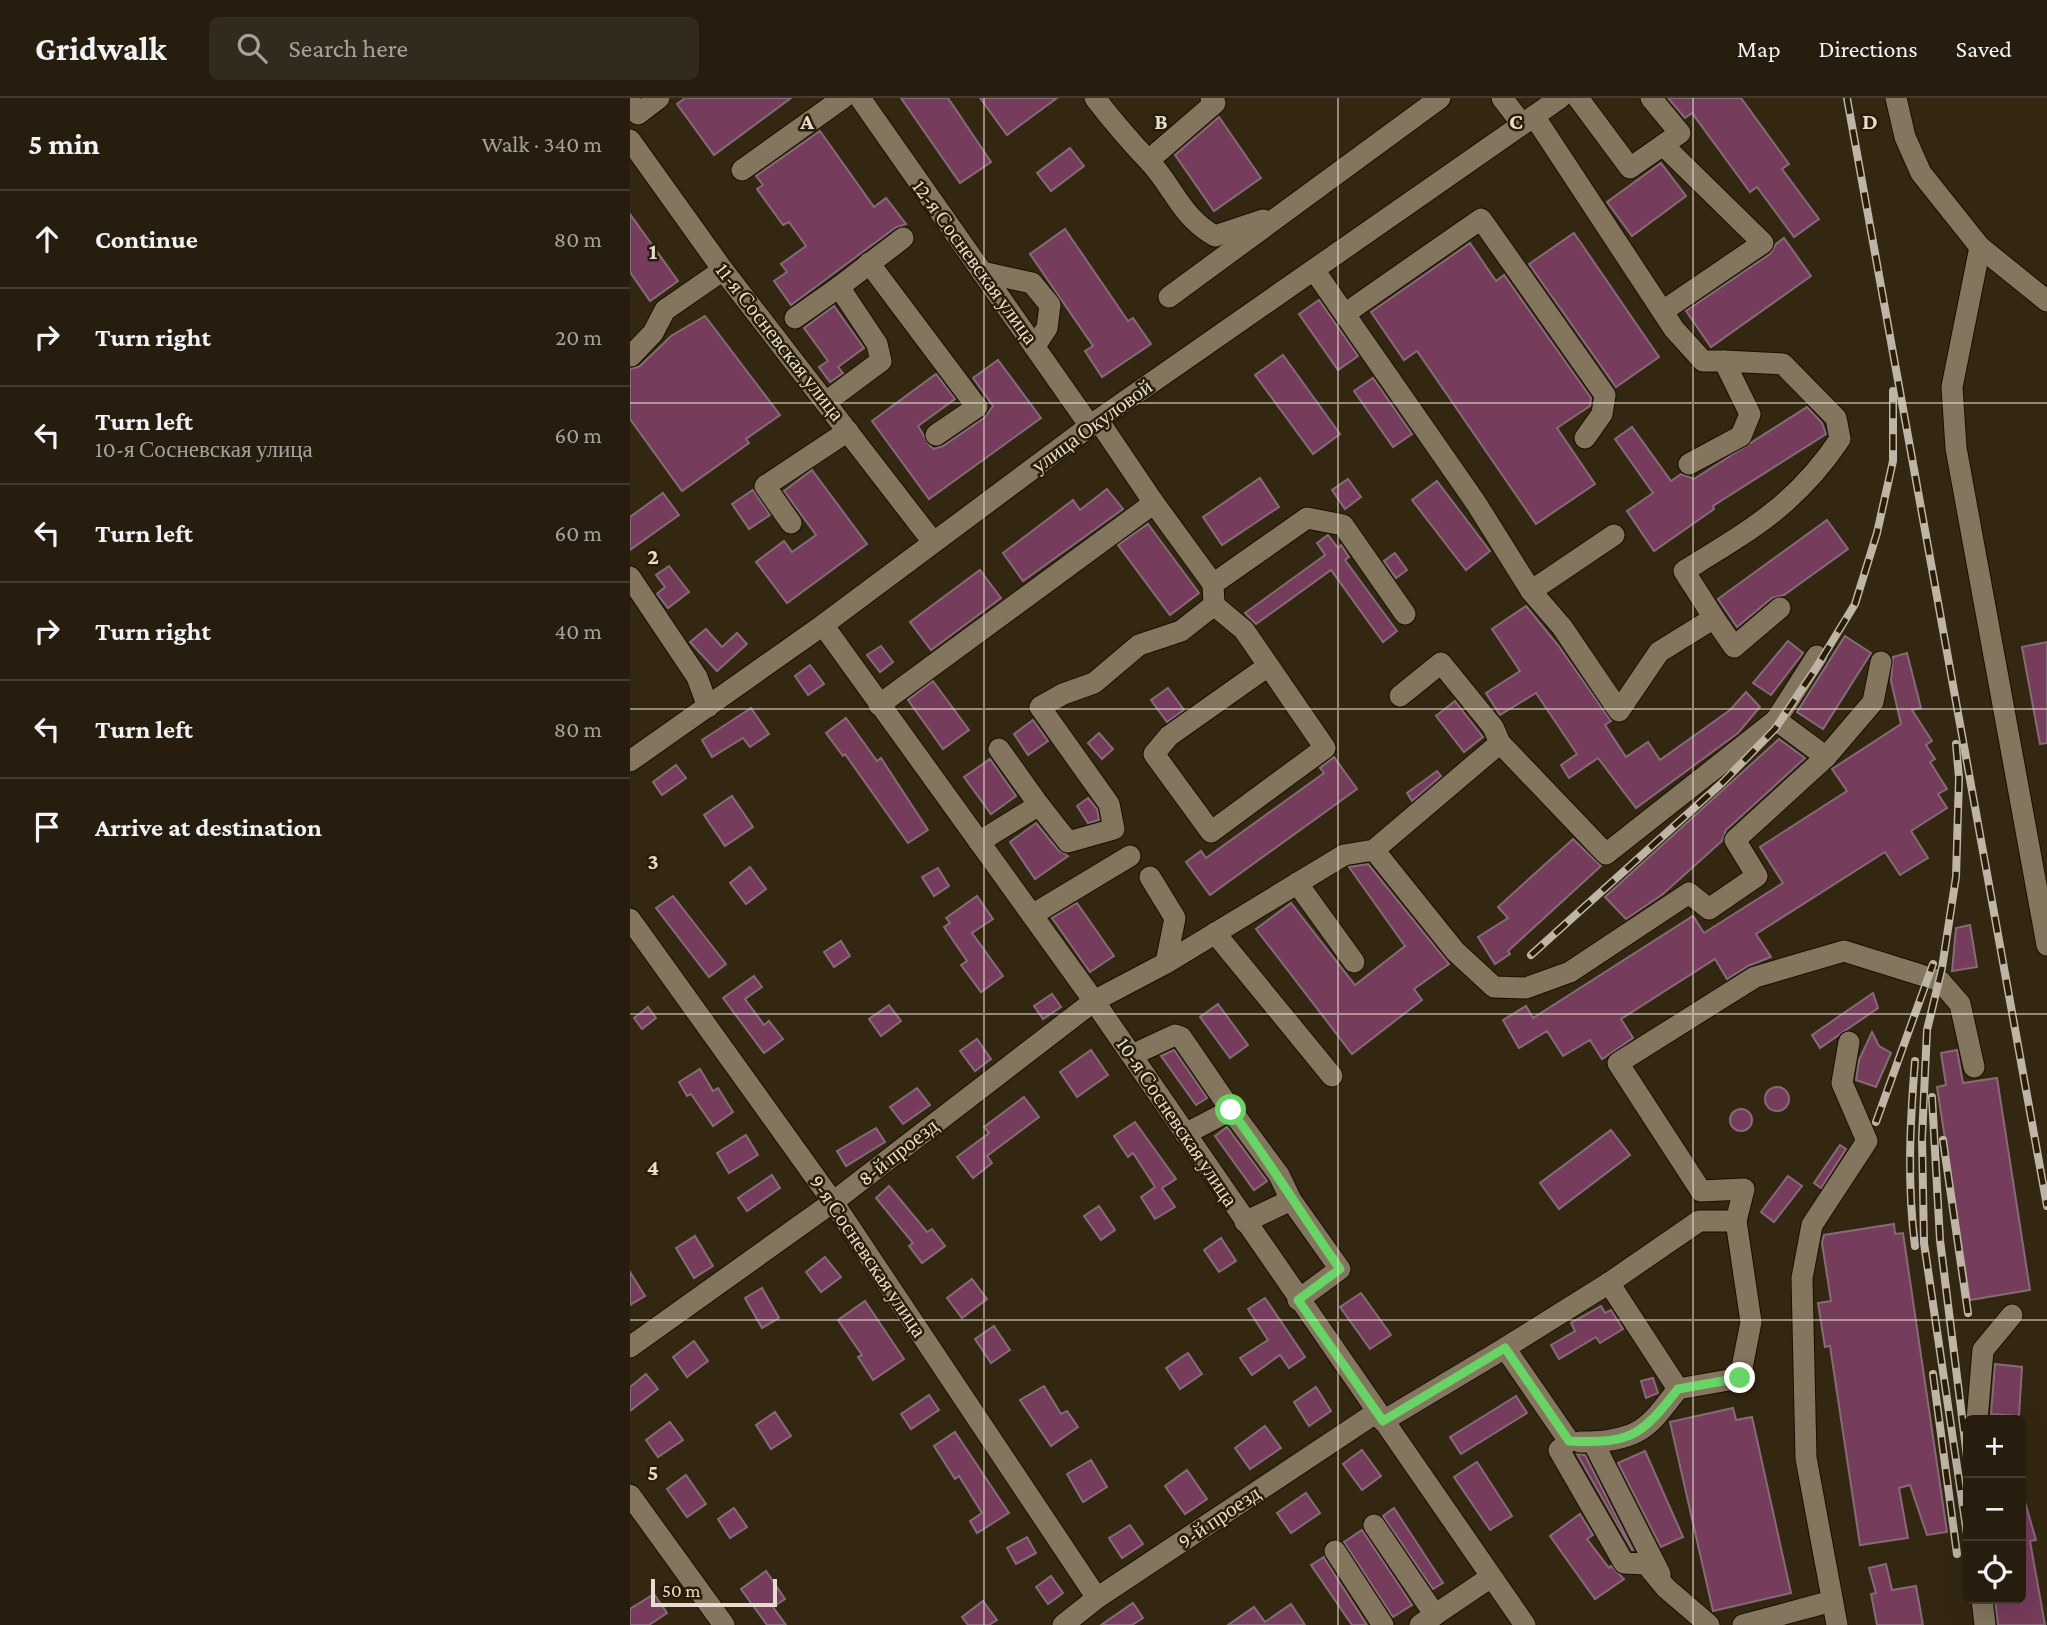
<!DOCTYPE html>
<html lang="en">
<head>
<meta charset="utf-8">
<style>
  body { margin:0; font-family:"Crimson Pro",serif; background:#322a1c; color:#f1f3f6 }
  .controls { position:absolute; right:21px; bottom:21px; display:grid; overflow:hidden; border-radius:10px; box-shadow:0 7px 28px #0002 }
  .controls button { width:63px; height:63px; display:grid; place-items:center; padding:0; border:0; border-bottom:2px solid #423b2e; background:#261d0e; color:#f1f3f6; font:35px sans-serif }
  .scale { position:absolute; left:21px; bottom:18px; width:126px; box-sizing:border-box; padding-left:7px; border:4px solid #e5ddd0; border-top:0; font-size:19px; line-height:24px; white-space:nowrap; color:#e5ddd0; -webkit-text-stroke:5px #291d08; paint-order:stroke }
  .stop { position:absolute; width:21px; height:21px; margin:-16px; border:5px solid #67d465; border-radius:50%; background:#fff }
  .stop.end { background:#67d465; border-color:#fff; box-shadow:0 2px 7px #0008 }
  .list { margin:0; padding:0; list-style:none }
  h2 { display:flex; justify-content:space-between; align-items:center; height:91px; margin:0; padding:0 28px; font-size:30px }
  h2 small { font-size:23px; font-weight:400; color:#a4a29e }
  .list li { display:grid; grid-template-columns:46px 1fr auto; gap:21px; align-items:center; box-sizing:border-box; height:98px; padding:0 28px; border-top:2px solid #423b2e }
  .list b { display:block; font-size:26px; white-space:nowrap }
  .list p { margin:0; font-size:23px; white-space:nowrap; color:#a4a29e }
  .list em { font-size:23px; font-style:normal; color:#a4a29e }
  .icon { flex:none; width:38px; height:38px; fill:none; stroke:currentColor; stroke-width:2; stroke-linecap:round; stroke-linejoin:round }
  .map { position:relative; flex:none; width:1417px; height:1527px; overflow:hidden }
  header { display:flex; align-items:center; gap:42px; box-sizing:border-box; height:98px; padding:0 35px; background:#261d0e; border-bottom:2px solid #423b2e }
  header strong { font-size:33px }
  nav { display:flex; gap:38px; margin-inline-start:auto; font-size:24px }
  .search { width:490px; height:63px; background:#322a1c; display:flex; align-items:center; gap:18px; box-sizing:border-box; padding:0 24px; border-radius:10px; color:#a4a29e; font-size:26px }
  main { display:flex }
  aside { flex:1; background:#261d0e }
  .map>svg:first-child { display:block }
  .building { fill:#753c5b; stroke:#856a77; stroke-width:2 }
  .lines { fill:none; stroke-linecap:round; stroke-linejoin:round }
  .minor-casing { stroke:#1a0f00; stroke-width:23 }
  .minor { stroke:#83755e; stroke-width:21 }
  .rail-casing { stroke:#beb5a7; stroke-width:8 }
  .rail { stroke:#291d08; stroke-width:5; stroke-dasharray:16; stroke-linecap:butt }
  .route { stroke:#67d465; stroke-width:9 }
  .grid { fill:none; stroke:#e5ddd0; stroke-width:2; stroke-opacity:0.55 }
  .labels { text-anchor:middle; stroke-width:5; stroke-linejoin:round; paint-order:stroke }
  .street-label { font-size:21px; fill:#e5ddd0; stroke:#291d08 }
  .grid-label { font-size:23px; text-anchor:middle; font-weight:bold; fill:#e5ddd0; stroke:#291d08; stroke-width:5; stroke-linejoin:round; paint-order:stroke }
</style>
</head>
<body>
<header>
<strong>Gridwalk</strong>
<div class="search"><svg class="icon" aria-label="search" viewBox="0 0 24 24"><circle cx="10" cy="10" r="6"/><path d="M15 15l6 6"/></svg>Search here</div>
<nav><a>Map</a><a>Directions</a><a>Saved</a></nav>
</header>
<main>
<aside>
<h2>5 min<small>Walk · 340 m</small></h2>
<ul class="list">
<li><svg class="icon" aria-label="ahead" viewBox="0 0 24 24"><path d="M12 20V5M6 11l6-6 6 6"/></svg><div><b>Continue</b></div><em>80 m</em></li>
<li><svg class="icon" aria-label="right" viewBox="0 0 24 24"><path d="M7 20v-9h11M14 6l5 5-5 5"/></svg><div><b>Turn right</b></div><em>20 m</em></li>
<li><svg class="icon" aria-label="left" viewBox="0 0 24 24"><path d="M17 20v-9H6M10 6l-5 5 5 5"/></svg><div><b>Turn left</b><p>10-я Сосневская улица</p></div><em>60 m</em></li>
<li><svg class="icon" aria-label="left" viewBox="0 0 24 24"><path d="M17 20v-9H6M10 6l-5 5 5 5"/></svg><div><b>Turn left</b></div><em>60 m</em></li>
<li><svg class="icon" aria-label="right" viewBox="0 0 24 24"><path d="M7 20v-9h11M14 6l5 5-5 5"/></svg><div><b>Turn right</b></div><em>40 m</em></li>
<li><svg class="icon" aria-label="left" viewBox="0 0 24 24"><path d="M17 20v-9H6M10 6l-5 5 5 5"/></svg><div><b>Turn left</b></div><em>80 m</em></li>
<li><svg class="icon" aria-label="arrive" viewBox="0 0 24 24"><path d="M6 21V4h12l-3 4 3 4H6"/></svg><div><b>Arrive at destination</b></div></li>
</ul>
</aside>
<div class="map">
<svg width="1417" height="1527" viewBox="0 0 1417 1527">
  <rect width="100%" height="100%" fill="#332712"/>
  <g class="building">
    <path d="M55,0H161L84,57L47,6Z"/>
    <path d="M271,0H318L361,64L330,85Z"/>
    <path d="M350,0H427L377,37Z"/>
    <path d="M1038,0H1111L1159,66L1152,71L1189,121L1164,139L1127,89L1120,94L1062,15L1055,20Z"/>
    <path d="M589,19L631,80L584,113L545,57Z"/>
    <path d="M190,33L244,109L256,100L276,126L265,130L161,207L144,183L157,174L151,166L176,148L159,124L153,127L127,91L133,87L126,78Z"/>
    <path d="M440,50L454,68L421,93L407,75Z"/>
    <path d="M1031,65L1056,98L1002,138L977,104Z"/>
    <path d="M0,116L48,183L20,203L0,174Z"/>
    <path d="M435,131L498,223L503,220L521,246L472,279L455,253L463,248L400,156Z"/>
    <path d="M944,135L1029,259L986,289L899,166Z"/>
    <path d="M1154,140L1181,178L1081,249L1056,213L1140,156L1146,146Z"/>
    <path d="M840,145L866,183L874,177L961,300L960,308L927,330L965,386L906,426L787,253L774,262L741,214Z"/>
    <path d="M689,202L728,258L708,272L669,216Z"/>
    <path d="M204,208L234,250L208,269L213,275L200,284L189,269L198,263L174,230Z"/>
    <path d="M75,218L150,317L116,341L119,345L52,393L0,321V271L10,268L41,238Z"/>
    <path d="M653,257L710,336L683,356L625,277Z"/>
    <path d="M368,262L411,320L299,401L242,323L306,276L325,301L288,328L300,348L304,351L313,348L354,320L363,308L343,280Z"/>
    <path d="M743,280L782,336L763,349L724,293Z"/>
    <path d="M1177,309L1192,325L1196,336L1083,408L1084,411L1024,453L997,413L1023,395L985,341L1002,329L1041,383L1051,376L1064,381Z"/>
    <path d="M182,372L237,446L157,505L126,464L154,443L162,454L186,437L154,393Z"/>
    <path d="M630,380L649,409L592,447L573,419Z"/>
    <path d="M718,381L731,399L715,411L702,392Z"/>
    <path d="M807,383L860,453L836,472L782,402Z"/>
    <path d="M477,391L493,411L393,483L373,455L443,402L450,412Z"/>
    <path d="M123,392L140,417L119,431L102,406Z"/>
    <path d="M33,395L49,417L0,452V419Z"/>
    <path d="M1197,422L1218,451L1154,497L1142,500L1107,529L1088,501Z"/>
    <path d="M518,426L569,495L540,517L488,447Z"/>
    <path d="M698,437L708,450L711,447L719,459L715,462L767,533L753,544L701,472L626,526L615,515L695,457L687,445Z"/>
    <path d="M765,455L777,472L766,480L754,463Z"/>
    <path d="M39,468L59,494L38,510L27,496L35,489L26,477Z"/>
    <path d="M350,472L371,500L301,552L280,524Z"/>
    <path d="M896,508L928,547L981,623L975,627L996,659L1018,644L1030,662L1100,612L1116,594L1130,609L1108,635L1006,710L968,660L939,680L931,667L947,656L906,595L870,617L856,595L890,573L862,531Z"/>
    <path d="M76,531L92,549L107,535L117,546L87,573L60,544Z"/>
    <path d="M1215,538L1241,555L1193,631L1167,614Z"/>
    <path d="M1158,543L1173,555L1141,597L1123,585Z"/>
    <path d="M1417,544V645L1410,646L1392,549Z"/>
    <path d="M251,548L263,564L250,574L237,557Z"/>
    <path d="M1277,555L1291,610L1282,612L1302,643L1296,647L1305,661L1300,664L1317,691L1308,696L1317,710L1281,733L1298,760L1270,777L1255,754L1126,836L1141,859L1118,868L1097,881L1085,861L991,921L1003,940L972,961L960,942L933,958L917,933L889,950L873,922L896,908L903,920L1063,818L1074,835L1153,785L1130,749L1217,693L1202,671L1271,626L1261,583L1263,559Z"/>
    <path d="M180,567L194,586L178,597L165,578Z"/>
    <path d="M303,583L339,632L313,651L278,602Z"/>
    <path d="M538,590L554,612L537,624L521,602Z"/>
    <path d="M825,603L853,639L834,654L806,618Z"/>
    <path d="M121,610L139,636L120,649L113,640L82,659L72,642Z"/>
    <path d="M216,620L247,663L251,660L298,732L278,745L215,656L213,658L196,635Z"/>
    <path d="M403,622L418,643L398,657L384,636Z"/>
    <path d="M469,635L483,651L472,661L458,645Z"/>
    <path d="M1149,641L1175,660L1096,732L1092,743L1033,796L996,821L975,799Z"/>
    <path d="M704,659L727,691L580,797L556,764L571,753L576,760L694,675L690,670Z"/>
    <path d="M360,661L386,698L361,716L334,679Z"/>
    <path d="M46,667L56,680L32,697L23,684Z"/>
    <path d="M807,673L811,678L782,703L777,695Z"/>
    <path d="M102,698L123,729L95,748L74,717Z"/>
    <path d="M458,700L467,711L469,722L458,725L447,708Z"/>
    <path d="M406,725L428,752L438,758L405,781L380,744Z"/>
    <path d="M943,741L971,768L878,853L880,856L865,866L848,839L878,820L868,809Z"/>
    <path d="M738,766L819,866L784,891L792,902L722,956L626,831L661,805L725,887L775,848L719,769Z"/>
    <path d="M120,769L136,791L116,806L100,785Z"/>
    <path d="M308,770L319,788L304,798L292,779Z"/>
    <path d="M43,798L96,866L79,879L26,810Z"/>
    <path d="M347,798L363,821L342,835L373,878L351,894L331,867L337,863L314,829L320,825L316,820Z"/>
    <path d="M447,805L484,858L460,874L422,820Z"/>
    <path d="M1340,827L1347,869L1322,873L1326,830Z"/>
    <path d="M211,843L220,858L204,869L194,854Z"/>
    <path d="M124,878L132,889L115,901L134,927L139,923L153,941L134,955L93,900Z"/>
    <path d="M1243,895L1248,910L1190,950L1182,937Z"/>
    <path d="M422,896L431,909L413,921L404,908Z"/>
    <path d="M588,906L618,947L600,960L570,919Z"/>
    <path d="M259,907L271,923L251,938L239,921Z"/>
    <path d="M18,909L26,920L12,931L4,920Z"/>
    <path d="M1242,934L1249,948L1261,955L1246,989L1226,982L1229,962Z"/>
    <path d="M347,941L361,961L345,973L330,953Z"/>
    <path d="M461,952L478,977L447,999L430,974Z"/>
    <path d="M544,952L577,1000L566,1007L531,958Z"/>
    <path d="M1327,952L1333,985L1367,980L1400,1192L1340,1202L1307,989L1316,987L1311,955Z"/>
    <path d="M70,971L83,993L88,990L103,1014L83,1028L61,996L57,998L49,984Z"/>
    <circle cx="1147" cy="1001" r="12"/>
    <path d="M287,990L300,1007L273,1026L260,1009Z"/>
    <path d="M394,999L409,1019L357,1058L362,1065L343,1080L327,1059L359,1035L354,1029Z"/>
    <circle cx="1111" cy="1022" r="11"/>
    <path d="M505,1024L546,1081L532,1090L545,1109L525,1121L511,1099L525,1089L503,1055L498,1059L484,1038Z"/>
    <path d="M597,1029L637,1083L624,1092L585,1038Z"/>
    <path d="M246,1030L255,1044L216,1068L207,1053Z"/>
    <path d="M981,1032L1000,1057L929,1111L910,1085Z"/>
    <path d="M116,1037L128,1057L99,1075L87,1055Z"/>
    <path d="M1210,1047L1216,1051L1191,1090L1184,1085Z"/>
    <path d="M142,1077L150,1090L117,1113L108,1100Z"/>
    <path d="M1158,1078L1172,1088L1144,1124L1131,1114Z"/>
    <path d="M259,1088L297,1134L302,1131L315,1148L292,1165L279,1148L283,1145L246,1100Z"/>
    <path d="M469,1108L485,1132L471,1142L454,1118Z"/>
    <path d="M1264,1126L1265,1136L1273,1135L1317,1434L1297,1437L1280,1387L1269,1390L1278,1440L1230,1447L1200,1248L1195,1249L1188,1205L1201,1203L1192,1145L1194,1137Z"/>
    <path d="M65,1138L83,1168L64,1180L46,1150Z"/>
    <path d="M591,1140L606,1163L589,1174L574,1152Z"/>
    <path d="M195,1159L211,1179L191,1194L176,1174Z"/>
    <path d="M0,1174L15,1198L0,1207Z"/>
    <path d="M342,1181L357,1201L332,1220L317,1200Z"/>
    <path d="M132,1190L149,1220L132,1230L115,1200Z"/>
    <path d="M731,1195L761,1237L740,1251L710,1209Z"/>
    <path d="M635,1200L675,1259L659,1270L650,1257L622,1277L610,1260L638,1242L618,1211Z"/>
    <path d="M235,1203L274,1261L243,1282L228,1259L232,1257L208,1222Z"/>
    <path d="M971,1208L975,1215L981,1212L993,1231L970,1245L966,1239L929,1261L921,1247L945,1233L941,1225Z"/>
    <path d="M364,1228L380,1252L361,1265L345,1241Z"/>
    <path d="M64,1243L78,1263L57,1279L43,1259Z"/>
    <path d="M558,1255L572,1276L550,1291L536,1270Z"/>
    <path d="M1365,1266L1392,1269L1389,1318L1361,1316Z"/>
    <path d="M16,1276L28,1291L0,1313V1289Z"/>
    <path d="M1023,1280L1028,1295L1016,1300L1011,1283Z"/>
    <path d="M414,1288L431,1316L437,1313L448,1329L421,1348L390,1302Z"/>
    <path d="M686,1289L701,1313L679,1328L664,1304Z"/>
    <path d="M299,1297L309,1312L281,1331L271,1316Z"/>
    <path d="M886,1298L897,1315L831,1356L820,1339Z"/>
    <path d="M1103,1310L1106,1322L1122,1319L1161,1495L1083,1513L1040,1324Z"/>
    <path d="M145,1314L161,1338L141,1351L126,1327Z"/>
    <path d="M40,1324L53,1342L28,1359L16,1342Z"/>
    <path d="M635,1328L651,1350L620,1371L605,1350Z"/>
    <path d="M325,1334L379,1415L347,1435L340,1423L352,1415L329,1378L325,1381L304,1348Z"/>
    <path d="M732,1352L751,1378L732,1392L713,1366Z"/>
    <path d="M1015,1353L1053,1439L1031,1449L988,1365Z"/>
    <path d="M947,1356L955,1357L1003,1452H1002Z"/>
    <path d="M461,1362L477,1389L453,1404L437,1376Z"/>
    <path d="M847,1364L882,1418L860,1432L824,1379Z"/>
    <path d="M557,1372L577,1401L555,1416L535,1388Z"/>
    <path d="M56,1377L76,1406L57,1419L37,1391Z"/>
    <path d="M676,1395L690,1415L661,1435L647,1415Z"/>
    <path d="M1391,1404H1395L1406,1442L1400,1443L1415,1527H1368L1365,1501H1391Z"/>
    <path d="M104,1410L117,1429L100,1440L88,1421Z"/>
    <path d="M764,1410L813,1485L803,1491L753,1418Z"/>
    <path d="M950,1416L963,1437L957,1441L979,1470L981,1468L994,1481L965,1501L920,1438Z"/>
    <path d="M500,1427L513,1446L492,1460L479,1440Z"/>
    <path d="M732,1432L782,1507L763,1519L714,1444Z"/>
    <path d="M397,1439L406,1455L386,1466L377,1450Z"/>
    <path d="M694,1459V1460L737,1527H722L681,1467Z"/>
    <path d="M1256,1466L1262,1492L1286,1488L1293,1527H1247L1241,1496L1246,1495L1239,1470Z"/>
    <path d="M136,1473L155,1501L143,1509L156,1527H137L111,1491Z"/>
    <path d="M421,1478L433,1495L418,1506L406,1489Z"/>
    <path d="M24,1496L37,1515L19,1527H0V1511Z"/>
    <path d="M353,1503L367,1522L359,1527H338L332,1519Z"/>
    <path d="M503,1505L513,1520L502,1527H471Z"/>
    <path d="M661,1506L675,1527H598L624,1509L635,1524Z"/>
  </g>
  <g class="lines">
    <g class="minor-casing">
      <g id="minor">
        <path d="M230,0L460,328"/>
        <path d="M465,0C482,22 499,42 518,62C544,89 550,118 585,138L633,122"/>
        <path d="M872,0L892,26"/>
        <path d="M948,0L1000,70L1033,47L1133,145L1033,213"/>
        <path d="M1021,0L1050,35L1033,47"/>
        <path d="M1266,0L1275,39L1291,75L1350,149L1322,289L1326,350L1417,847"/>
        <path d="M0,4L8,16L29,0"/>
        <path d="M904,18L1044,231L1073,263H1094"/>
        <path d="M0,42L93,172L303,444"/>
        <path d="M519,62L585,5L581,0"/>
        <path d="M112,72L213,0"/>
        <path d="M1350,149L1417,203"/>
        <path d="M239,165L347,309L306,337"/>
        <path d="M684,172L846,405L901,493L984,437"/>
        <path d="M352,174L402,185L420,207L417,230L405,248"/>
        <path d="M209,189L273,140"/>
        <path d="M539,199L810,0"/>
        <path d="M716,215L851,121L975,297L972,316L955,340"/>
        <path d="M165,220L209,189L247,246L251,263L196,304"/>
        <path d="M1,258L23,235L35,212L93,172"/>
        <path d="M468,322L524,405"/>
        <path d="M1059,366L1111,338L1120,316L1094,263L1153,266L1206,320L1210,341C1166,407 1119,433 1054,473L1084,520"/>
        <path d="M161,425L135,388L218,333"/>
        <path d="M0,479L67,579L78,609"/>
        <path d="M901,493L932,529L989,613L1029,554L1084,520L1104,549L1150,510"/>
        <path d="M584,507L614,532L695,650L581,734L524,656L539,638L638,568"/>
        <path d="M193,527L464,903L895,1527"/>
        <path d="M770,598L811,565L863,629L870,645"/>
        <path d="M249,607L524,405L583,486"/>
        <path d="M1146,622L1187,558"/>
        <path d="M369,651L409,707"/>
        <path d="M0,663L193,527L468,322L930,0"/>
        <path d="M349,744L409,707L438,744L484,731L479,706L410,609L433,596L464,585L509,547L551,533L584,507L583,486L677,420L713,427L775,516"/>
        <path d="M744,752L825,853L864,889L896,890L940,874L1059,795L1079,811L1127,778L1105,742L1196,659"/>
        <path d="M520,779L545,820L536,865"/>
        <path d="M667,785L724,864"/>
        <path d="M402,817L500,758"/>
        <path d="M0,821L203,1104L467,1500"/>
        <path d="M585,835L702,978"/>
        <path d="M502,957L545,937L551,939L601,1012"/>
        <path d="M555,1036L601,1012L649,1077L661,1102"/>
        <path d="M1106,1123L1114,1091L1071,1093L988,965L1125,879L1214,853L1310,883L1330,906L1344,969"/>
        <path d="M615,1124L661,1102L710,1171L668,1202"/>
        <path d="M979,1185L1069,1123H1106L1121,1224L1110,1280L1048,1291"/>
        <path d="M0,1249L203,1104L464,903L536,865L714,757L744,752L870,645L976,756L1146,622L1196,659L1243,604L1251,564"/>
        <path d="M875,1250L979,1185L1048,1291C1020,1327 1012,1341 963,1344"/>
        <path d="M1347,1322L1353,1252L1382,1217"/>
        <path d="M753,1323L875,1250L939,1343L929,1352L994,1465L1016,1466L1036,1490L1079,1527"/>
        <path d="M950,1344H963L1030,1476"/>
        <path d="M0,1397L94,1527"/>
        <path d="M744,1427L805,1517"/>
        <path d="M705,1453L753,1527"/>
        <path d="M1352,1501L1355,1527"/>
        <path d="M433,1527L467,1500L747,1314"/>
        <path d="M790,1527L861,1479"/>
        <path d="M1113,1527L1202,1503"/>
        <path d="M1207,1527L1176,1360L1172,1180L1182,1127L1237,1043L1212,985L1219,944"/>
      </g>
    </g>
    <use href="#minor" class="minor"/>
    <g class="rail-casing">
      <g id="rail">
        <path d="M1217,0L1417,1108"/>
        <path d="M1326,646L1329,680L1326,779L1312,870L1297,932L1292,1040L1294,1145L1338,1443"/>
        <path d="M901,857L1093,684L1145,631L1186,570L1225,506L1247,435L1263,363V293"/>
        <path d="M1285,963C1280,1025 1277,1086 1285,1148"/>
        <path d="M1302,999L1310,1142L1337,1359"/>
        <path d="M1246,1024L1303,866"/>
        <path d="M1313,1042L1338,1215"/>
        <path d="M1303,1276L1327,1456"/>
      </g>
    </g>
    <use href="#rail" class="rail"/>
  </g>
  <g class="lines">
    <path class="route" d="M601,1012C640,1064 673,1119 710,1171L668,1202L753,1323L875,1250L939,1343C1001,1346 1011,1338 1048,1291L1110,1280"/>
  </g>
  <path class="grid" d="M354,0V1527M708,0V1527M1063,0V1527M0,305H1417M0,611H1417M0,916H1417M0,1222H1417"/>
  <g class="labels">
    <g class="street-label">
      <text transform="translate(345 164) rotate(54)" y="7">12-я Сосневская улица</text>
      <text transform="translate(150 244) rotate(52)" y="7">11-я Сосневская улица</text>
      <text transform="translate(462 328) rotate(-36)" y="7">улица Окуловой</text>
      <text transform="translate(547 1024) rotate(56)" y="7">10-я Сосневская улица</text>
      <text transform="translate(268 1054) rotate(-38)" y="7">8-й проезд</text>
      <text transform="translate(238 1158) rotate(56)" y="7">9-я Сосневская улица</text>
      <text transform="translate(589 1419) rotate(-34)" y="7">9-й проезд</text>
    </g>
  </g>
  <g class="grid-label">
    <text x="177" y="31">A</text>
    <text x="531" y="31">B</text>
    <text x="886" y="31">C</text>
    <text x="1240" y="31">D</text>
    <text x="23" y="161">1</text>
    <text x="23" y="466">2</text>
    <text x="23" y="771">3</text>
    <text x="23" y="1077">4</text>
    <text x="23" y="1382">5</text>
  </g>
</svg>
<div class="controls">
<button>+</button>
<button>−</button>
<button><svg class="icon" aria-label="locate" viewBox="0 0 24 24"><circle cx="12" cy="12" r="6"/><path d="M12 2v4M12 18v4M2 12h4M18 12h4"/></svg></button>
</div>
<div class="scale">50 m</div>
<div class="stop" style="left:601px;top:1012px"></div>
<div class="stop end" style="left:1110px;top:1280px"></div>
</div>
</main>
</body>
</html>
